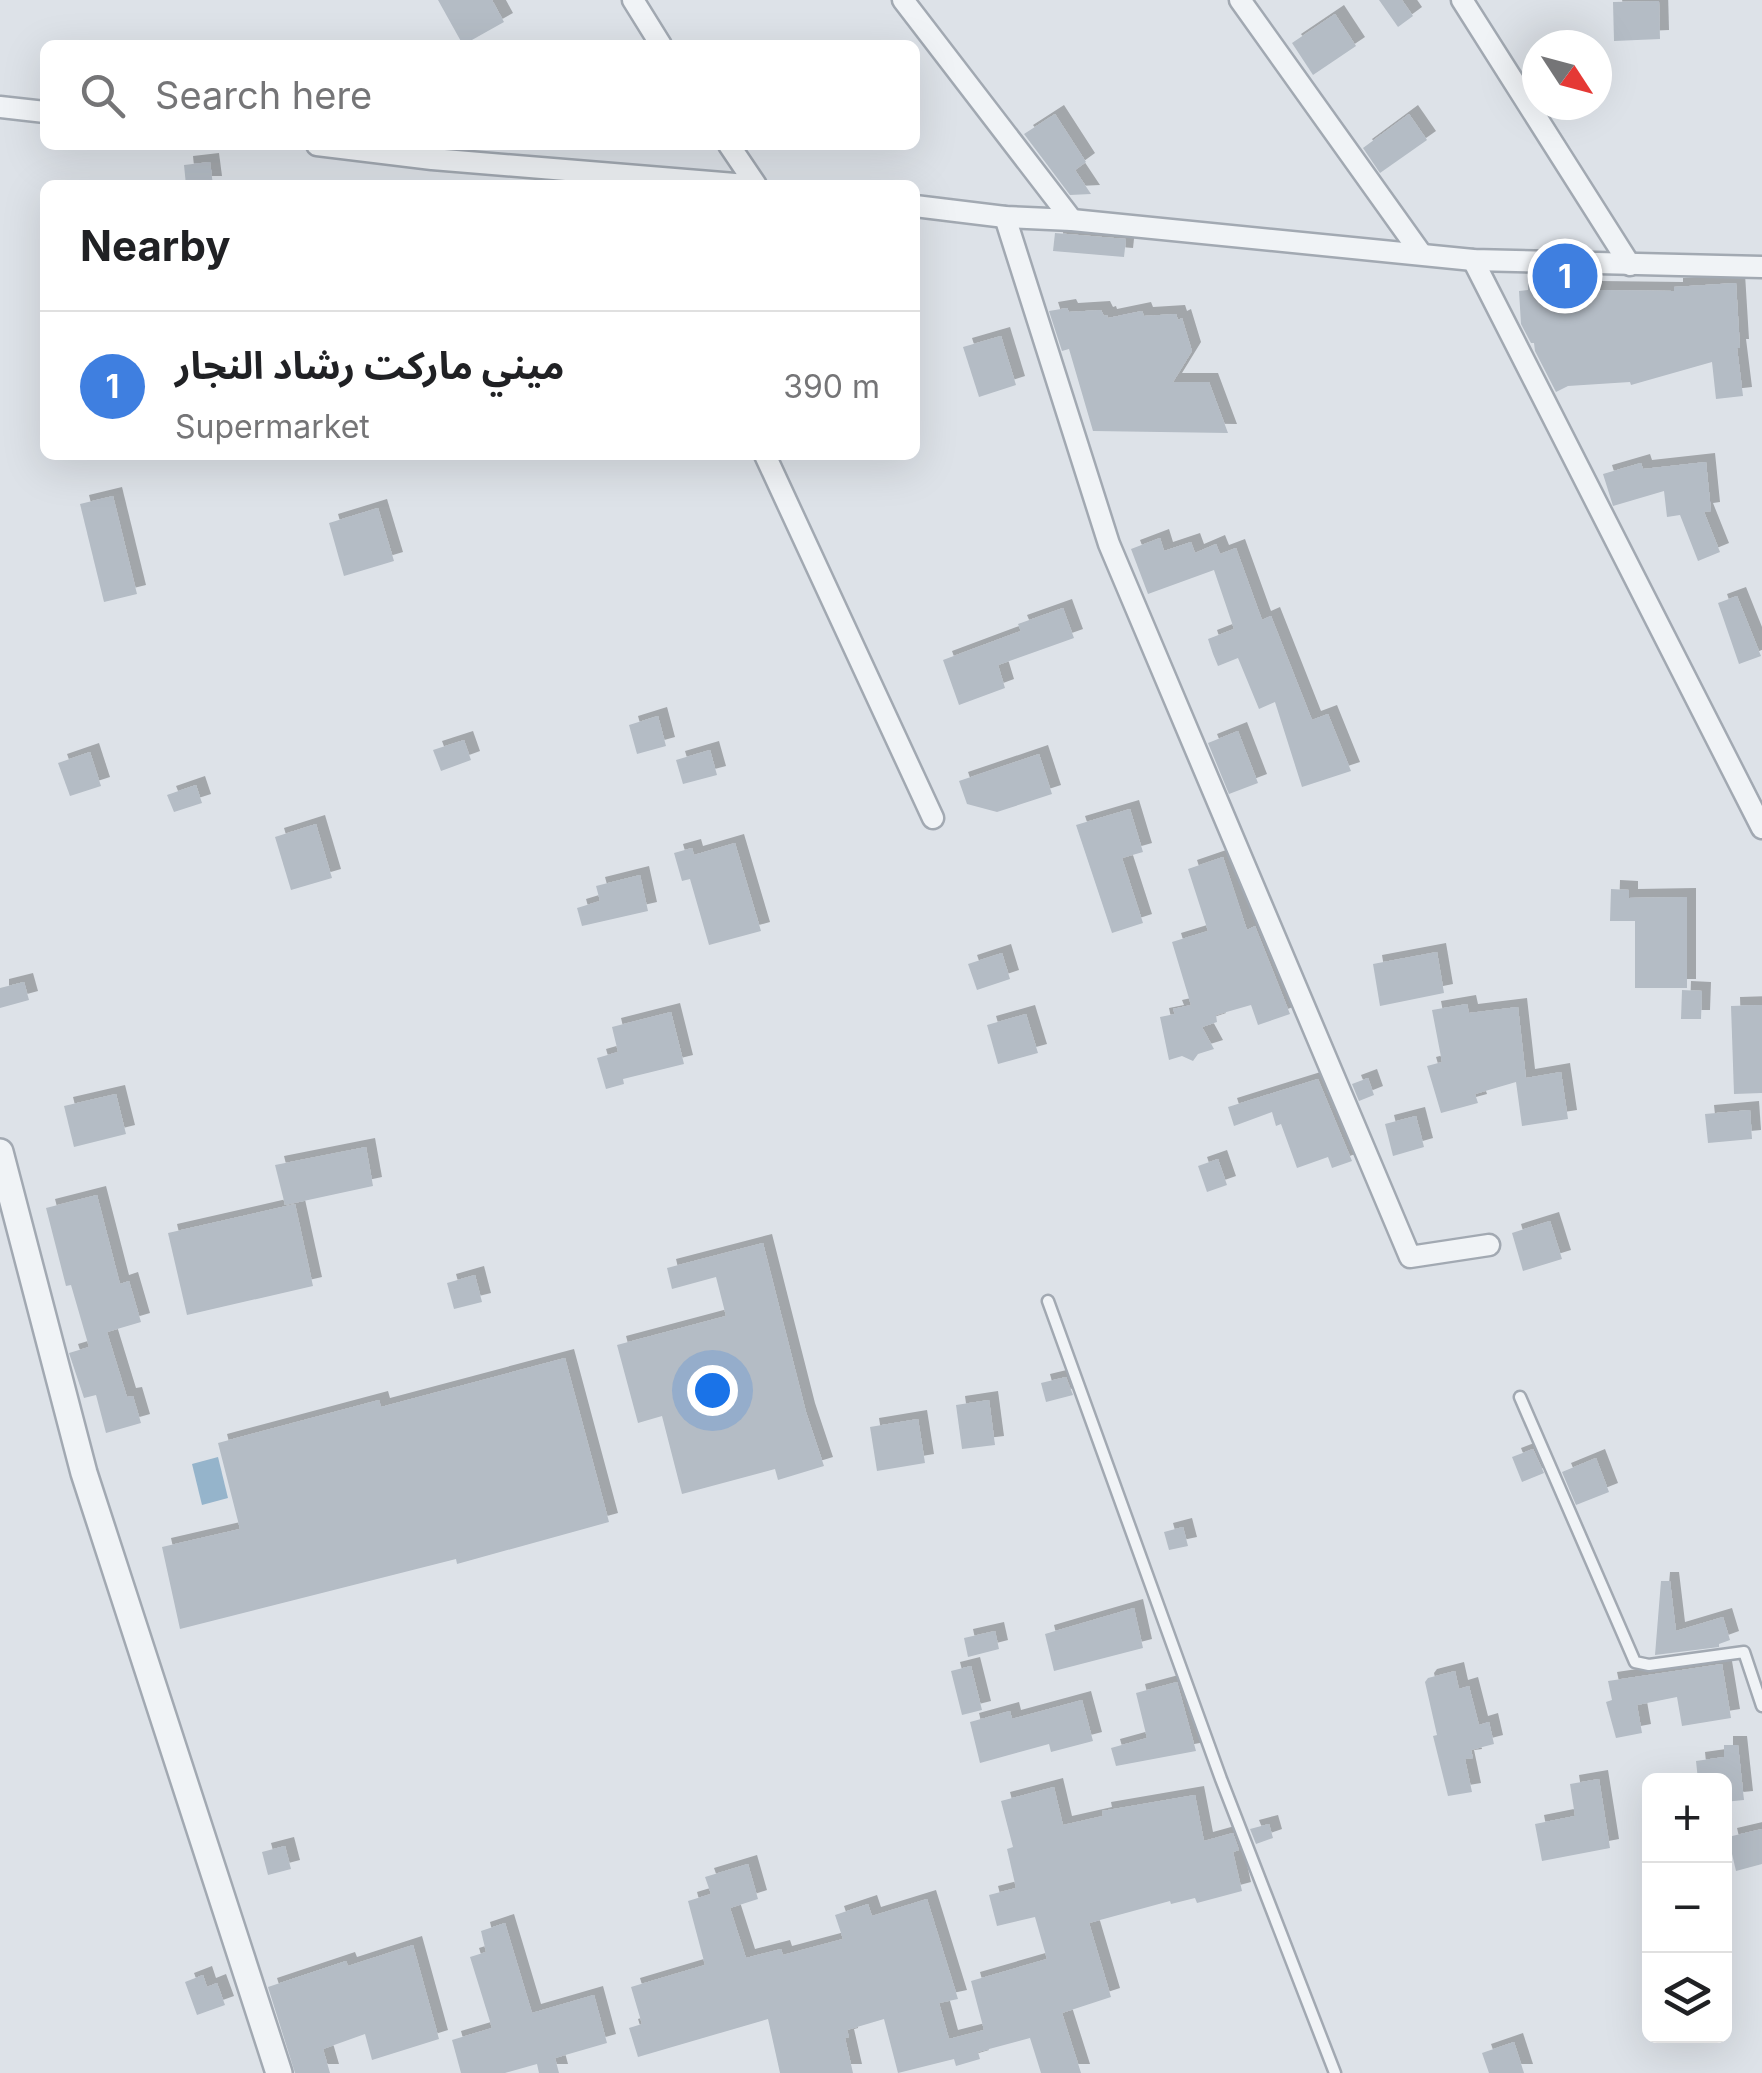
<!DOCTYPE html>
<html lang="en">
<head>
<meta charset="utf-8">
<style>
  body { margin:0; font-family:Inter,"Noto Sans Arabic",sans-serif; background:#f6f6f6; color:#202124 }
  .controls { position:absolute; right:30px; bottom:30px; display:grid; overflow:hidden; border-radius:15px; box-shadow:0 10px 40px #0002 }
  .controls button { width:90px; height:90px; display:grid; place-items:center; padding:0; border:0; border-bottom:2px solid #e0e0e0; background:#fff; color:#202124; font:50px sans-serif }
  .compass { position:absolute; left:1522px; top:30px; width:90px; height:90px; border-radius:50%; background:#fff; box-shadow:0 10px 40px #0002; rotate:126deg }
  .you { position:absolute; left:712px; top:1390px; width:35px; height:35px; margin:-25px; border:8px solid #fff; border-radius:50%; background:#1a73e8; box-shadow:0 0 0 15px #1a73e833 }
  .badge { display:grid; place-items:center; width:65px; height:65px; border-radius:50%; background:#db2777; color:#fff; font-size:32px; font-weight:700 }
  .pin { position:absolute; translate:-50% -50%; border:5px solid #fff; box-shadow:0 2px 10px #0006 }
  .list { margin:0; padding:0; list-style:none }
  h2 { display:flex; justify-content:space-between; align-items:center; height:130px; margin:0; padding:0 40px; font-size:42px }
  h2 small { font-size:32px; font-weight:400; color:#757577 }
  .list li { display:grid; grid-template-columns:65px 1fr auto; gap:30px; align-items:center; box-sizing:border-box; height:150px; padding:0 40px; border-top:2px solid #e0e0e0 }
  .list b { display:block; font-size:38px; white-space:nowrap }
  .list p { margin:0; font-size:32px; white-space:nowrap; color:#757577 }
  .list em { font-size:32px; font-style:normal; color:#757577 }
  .icon { flex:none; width:55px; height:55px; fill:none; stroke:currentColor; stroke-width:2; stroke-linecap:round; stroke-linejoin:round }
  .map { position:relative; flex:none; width:1762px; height:2073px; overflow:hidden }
  .search { position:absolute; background:#fff; box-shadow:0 10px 40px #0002; left:40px; top:40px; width:880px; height:110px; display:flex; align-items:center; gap:25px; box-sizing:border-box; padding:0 35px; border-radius:15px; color:#757577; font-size:38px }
  .panel { position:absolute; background:#fff; box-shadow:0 10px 40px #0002; left:40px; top:180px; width:880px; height:280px; border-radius:15px }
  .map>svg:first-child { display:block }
  .water { fill:#95b4cb }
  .building { fill:#b4bcc5; filter:url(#shadow) }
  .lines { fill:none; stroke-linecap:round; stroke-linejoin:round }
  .service-casing { stroke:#a2a9b2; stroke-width:15 }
  .minor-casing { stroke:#a2a9b2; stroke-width:25 }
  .tertiary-casing { stroke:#a2a9b2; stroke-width:30 }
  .service { stroke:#f0f3f6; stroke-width:10 }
  .minor { stroke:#f0f3f6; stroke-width:20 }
  .tertiary { stroke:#f0f3f6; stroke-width:25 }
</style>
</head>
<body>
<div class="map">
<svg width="1762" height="2073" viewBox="0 0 1762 2073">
  <defs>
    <filter id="shadow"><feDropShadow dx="9" dy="-9" stdDeviation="0" flood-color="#0004"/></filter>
  </defs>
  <rect width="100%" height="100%" fill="#dde2e8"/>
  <path class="water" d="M218,1457L228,1498L202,1505L192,1464Z"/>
  <g class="building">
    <path d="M438,0H492L504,22L463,45Z"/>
    <path d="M1379,0H1402L1413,16L1398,27Z"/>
    <path d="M1659,1L1660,39L1614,41L1613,2Z"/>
    <path d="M1335,14L1356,46L1313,75L1292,43Z"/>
    <path d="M1055,114L1086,162L1075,170L1091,194L1070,195L1024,134Z"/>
    <path d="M1409,114L1427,140L1380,173L1363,148Z"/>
    <path d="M210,162L213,185H186L184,165Z"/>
    <path d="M1055,233L1126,239L1124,257L1053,251Z"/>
    <path d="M1590,277L1591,290L1674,291V287L1736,283L1740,348H1737L1743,396L1716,399L1712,362L1631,385L1630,382L1568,386L1556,392L1535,351L1534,343H1531L1521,324L1519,291L1528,290V280Z"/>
    <path d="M1067,308L1069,312L1101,310L1104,316L1107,315L1108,318L1142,311L1144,316L1176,314L1178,320L1182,318L1192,351L1173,382H1209L1228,433L1093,431L1069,349L1062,351L1049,311Z"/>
    <path d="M1001,336L1016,385L979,397L963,347Z"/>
    <path d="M1706,462L1711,511L1704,512L1720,552L1698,561L1680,515L1667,517L1664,491L1613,506L1603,474L1641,463L1643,469Z"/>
    <path d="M113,496L137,594L104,602L80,504Z"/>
    <path d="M378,508L394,561L344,576L329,523Z"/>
    <path d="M1160,538L1164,551L1191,542L1195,553L1216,544L1220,554L1236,548L1262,620L1271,616L1312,720L1328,714L1351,771L1302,787L1275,702L1259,709L1238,658L1218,666L1213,654L1208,639L1234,629L1214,570L1148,594L1131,549Z"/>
    <path d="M1737,596L1761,656L1739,664L1718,603Z"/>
    <path d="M1063,608L1074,638L998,665L1005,688L959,705L943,660L1021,631L1018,624Z"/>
    <path d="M658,716L666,746L637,754L629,725Z"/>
    <path d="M1238,731L1258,783L1229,794L1208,743Z"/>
    <path d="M464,740L471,760L441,771L433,750Z"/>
    <path d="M710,750L717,775L683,784L676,760Z"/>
    <path d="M90,752L101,786L70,796L58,763Z"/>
    <path d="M1039,754L1052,794L997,812L967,804L959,781Z"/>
    <path d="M196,785L202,803L174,812L167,795Z"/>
    <path d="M1130,809L1143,852L1122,858L1143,923L1112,933L1076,825Z"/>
    <path d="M316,824L332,878L291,890L275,837Z"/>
    <path d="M735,843L761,931L709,945L690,879L682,881L674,853L692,848L694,855Z"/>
    <path d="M1223,857L1247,930L1255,926L1290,1014L1258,1025L1251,1005L1216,1015L1217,1022L1202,1027L1214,1049L1198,1054L1193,1061L1182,1056L1169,1060L1160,1017L1175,1014L1173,1009L1191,1005L1172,942L1208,931L1188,869Z"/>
    <path d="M640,875L648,911L582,926L577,908L600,901L596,886Z"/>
    <path d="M1611,889L1629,890V898L1687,897V988H1635V921H1610Z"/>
    <path d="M1437,952L1444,993L1380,1006L1373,964Z"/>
    <path d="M1002,953L1010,979L977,990L968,964Z"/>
    <path d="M24,982L29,1000L0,1008V988Z"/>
    <path d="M1682,990L1702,991L1701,1019H1681Z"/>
    <path d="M1467,1004L1469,1013L1518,1007L1526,1078L1561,1072L1568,1119L1522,1126L1516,1082L1475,1094L1478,1103L1441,1113L1427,1066L1442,1062L1432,1010Z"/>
    <path d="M1762,1005V1093L1734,1094L1731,1006Z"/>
    <path d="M671,1012L684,1064L623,1079L624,1084L606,1089L597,1058L618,1052L612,1027Z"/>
    <path d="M1026,1014L1038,1053L998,1064L987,1025Z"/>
    <path d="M1368,1078L1374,1095L1359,1101L1352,1084Z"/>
    <path d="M1318,1079L1352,1161L1332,1168L1328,1157L1297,1168L1281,1124L1276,1126L1272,1112L1234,1126L1228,1107Z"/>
    <path d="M116,1094L126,1134L74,1147L64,1106Z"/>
    <path d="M1750,1110L1752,1139L1708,1143L1705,1114Z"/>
    <path d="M1416,1116L1424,1147L1393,1156L1385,1124Z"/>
    <path d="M366,1147L373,1186L285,1205L275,1165Z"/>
    <path d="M1218,1159L1227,1185L1207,1192L1198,1166Z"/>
    <path d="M97,1195L120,1284L129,1281L141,1322L107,1332L127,1397L133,1396L141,1423L106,1433L96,1395L84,1398L69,1353L89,1347L71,1285L66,1286L46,1208Z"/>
    <path d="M295,1204L313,1286L187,1315L168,1233Z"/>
    <path d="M1550,1221L1562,1259L1523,1271L1512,1233Z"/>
    <path d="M763,1243L806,1412L824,1466L778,1480L775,1469L682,1494L662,1416L638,1423L617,1345L726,1316L716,1277L672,1289L667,1268Z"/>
    <path d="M475,1275L482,1302L454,1309L447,1283Z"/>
    <path d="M565,1358L609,1522L457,1564L456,1559L180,1629L162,1547L240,1529L218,1443L379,1400L381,1407Z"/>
    <path d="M1066,1377L1073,1395L1046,1402L1041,1383Z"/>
    <path d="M989,1400L995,1445L962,1449L956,1405Z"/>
    <path d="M918,1419L925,1463L877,1471L870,1427Z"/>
    <path d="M1533,1449L1544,1473L1522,1482L1512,1457Z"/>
    <path d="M1596,1458L1609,1492L1576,1505L1562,1472Z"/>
    <path d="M1183,1527L1188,1546L1169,1550L1164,1532Z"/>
    <path d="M1661,1581H1670L1676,1631L1723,1617L1730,1640L1719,1644V1647L1655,1655Z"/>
    <path d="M1134,1608L1143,1648L1054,1671L1045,1634Z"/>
    <path d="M995,1631L999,1649L968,1657L964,1638Z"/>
    <path d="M1722,1664L1731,1718L1682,1726L1677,1697L1637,1705L1642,1733L1616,1738L1606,1702L1612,1700L1608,1681Z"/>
    <path d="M971,1666L982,1710L962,1715L951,1671Z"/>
    <path d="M1455,1671L1459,1689L1469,1686L1479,1725L1489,1722L1494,1744L1471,1750L1473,1758L1465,1759L1472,1792L1448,1796L1433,1736L1437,1735L1425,1682L1428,1678Z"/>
    <path d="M1177,1682L1196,1751L1116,1766L1111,1748L1147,1738L1136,1693Z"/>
    <path d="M1082,1700L1093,1741L1051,1752L1049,1744L980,1763L970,1722L1010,1711L1012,1719Z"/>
    <path d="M1724,1745H1738L1744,1800L1724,1802V1780H1698L1696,1761L1724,1757Z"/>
    <path d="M1599,1779L1610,1848L1542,1861L1535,1824L1575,1816L1570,1784Z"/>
    <path d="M1054,1787L1063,1825L1103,1816L1102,1811L1195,1795L1204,1841L1233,1833L1239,1850L1233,1852L1242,1891L1197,1903L1195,1898L1171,1904L1170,1901L1089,1923L1111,1997L1062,2013L1081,2073H1041L1030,2038L978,2052L980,2059L956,2066L954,2059L898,2073L884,2019L847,2030L849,2037L845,2038L853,2073H780L768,2019L638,2057L629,2028L642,2024L631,1987L705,1965L688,1901L711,1894L705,1877L748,1864L758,1899L730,1908L746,1958L781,1949L783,1955L843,1939L835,1915L868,1904L872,1916L927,1899L958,1999L939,2003L949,2039L984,2030L971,1981L1047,1959L1035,1917L997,1926L989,1895L1016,1888L1007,1849L1013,1847L1001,1801Z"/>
    <path d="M1269,1824L1273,1838L1256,1844L1250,1829Z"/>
    <path d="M1762,1829V1864L1736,1871L1728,1837Z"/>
    <path d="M285,1846L291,1869L268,1875L262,1852Z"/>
    <path d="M505,1923L532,2013L594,1995L607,2043L555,2058L559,2073H539L537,2064L505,2073H461L452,2040L492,2028L470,1957L486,1952L481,1931Z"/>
    <path d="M413,1945L439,2039L372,2060L365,2034L323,2049L330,2073H295L268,1987L346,1961L348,1966Z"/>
    <path d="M203,1975L207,1987L217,1983L225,2005L197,2015L185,1982Z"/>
    <path d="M1514,2042L1524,2073H1489L1482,2053Z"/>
  </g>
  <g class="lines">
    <g class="service-casing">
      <g id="service">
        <path d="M1048,1301L1221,1779L1335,2073"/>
        <path d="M1520,1397L1635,1662L1649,1665L1744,1652L1762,1706"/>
      </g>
    </g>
    <g class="minor-casing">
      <g id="minor">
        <path d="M633,0L661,45"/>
        <path d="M903,0L1072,220"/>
        <path d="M1240,0L1420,252"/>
        <path d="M1462,0L1630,265"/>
        <path d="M0,107L45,112"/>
        <path d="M317,145L432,159L747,185"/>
        <path d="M729,145L756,185"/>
        <path d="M915,206L1005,217L1072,220L1473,260L1762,267"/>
        <path d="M1005,217L1109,544L1410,1257L1489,1245"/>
        <path d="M1473,260L1762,828"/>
        <path d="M765,455L933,818"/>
      </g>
    </g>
    <g class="tertiary-casing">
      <path id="tertiary" d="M0,1152L84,1473L279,2073"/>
    </g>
    <use href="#service" class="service"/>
    <use href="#minor" class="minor"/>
    <use href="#tertiary" class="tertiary"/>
  </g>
</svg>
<div class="controls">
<button>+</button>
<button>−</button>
<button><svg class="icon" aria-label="layers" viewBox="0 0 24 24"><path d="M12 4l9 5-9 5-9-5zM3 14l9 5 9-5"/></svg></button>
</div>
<svg class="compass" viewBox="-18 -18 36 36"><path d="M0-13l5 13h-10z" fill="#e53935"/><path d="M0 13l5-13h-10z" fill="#757577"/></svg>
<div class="you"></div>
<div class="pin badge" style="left:1565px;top:276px;background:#3f7fe0">1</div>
<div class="search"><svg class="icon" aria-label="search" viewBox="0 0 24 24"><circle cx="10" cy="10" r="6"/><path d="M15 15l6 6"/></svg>Search here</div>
<section class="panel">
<h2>Nearby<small></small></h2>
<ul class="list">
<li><span class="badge" style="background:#3f7fe0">1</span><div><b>ميني ماركت رشاد النجار</b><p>Supermarket</p></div><em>390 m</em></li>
</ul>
</section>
</div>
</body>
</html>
